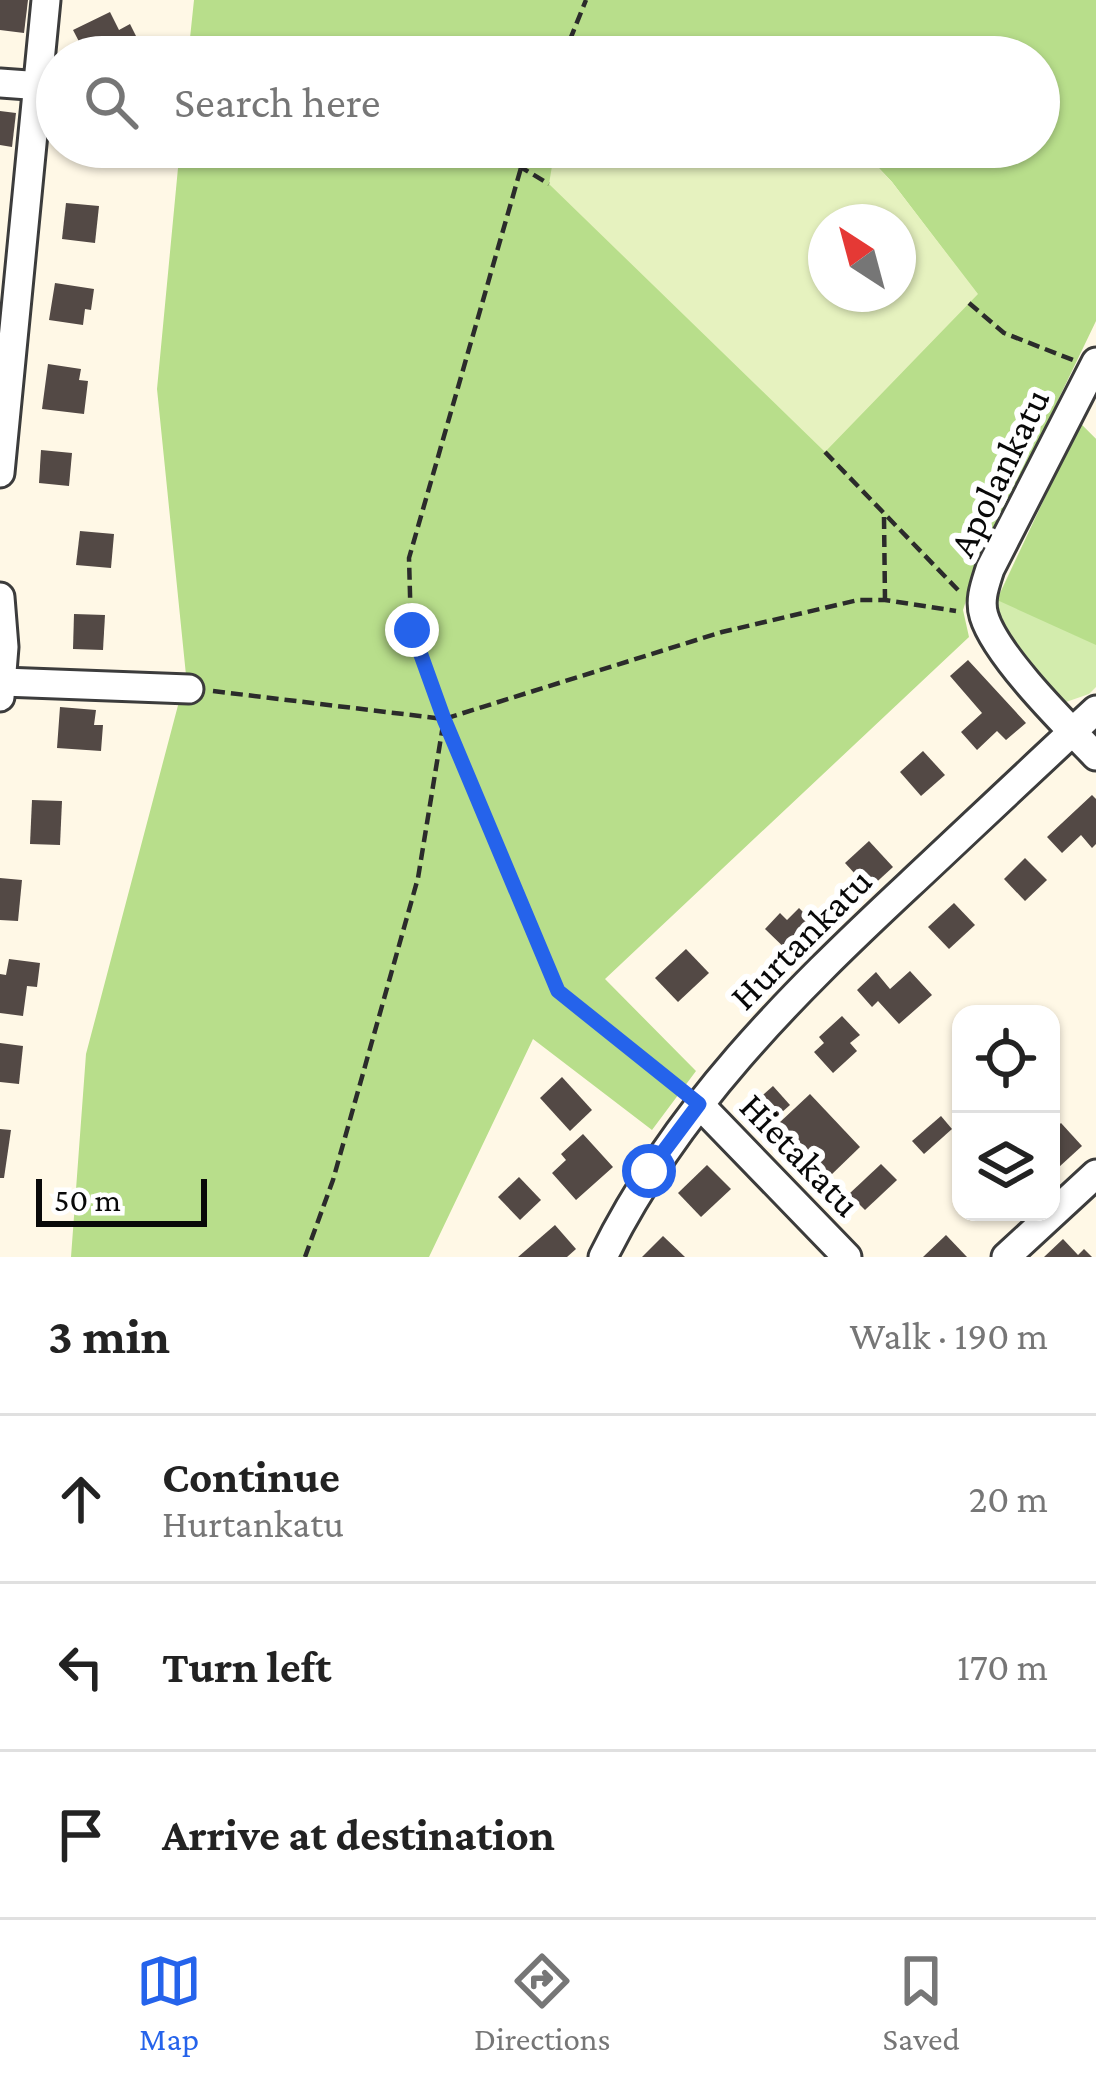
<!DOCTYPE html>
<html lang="en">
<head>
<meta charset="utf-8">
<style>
  body { margin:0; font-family:"Crimson Pro",serif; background:#f2f2f2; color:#222 }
  .controls { position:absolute; right:36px; bottom:36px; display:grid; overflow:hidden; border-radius:24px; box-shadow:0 3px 9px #0004 }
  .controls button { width:108px; height:108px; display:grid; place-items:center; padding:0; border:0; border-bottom:3px solid #e0e0e0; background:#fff; color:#222; font:60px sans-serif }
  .compass { position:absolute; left:808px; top:204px; width:108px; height:108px; border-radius:50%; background:#fff; box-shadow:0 3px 9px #0004; rotate:324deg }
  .scale { position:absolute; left:36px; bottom:30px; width:171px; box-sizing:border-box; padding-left:12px; border:6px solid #090909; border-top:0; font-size:33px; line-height:42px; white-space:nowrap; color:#090909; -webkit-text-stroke:9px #fff; paint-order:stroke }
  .stop { position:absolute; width:36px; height:36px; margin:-27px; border:9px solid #2563eb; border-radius:50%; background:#fff }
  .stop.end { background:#2563eb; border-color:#fff; box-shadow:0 3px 12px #0008 }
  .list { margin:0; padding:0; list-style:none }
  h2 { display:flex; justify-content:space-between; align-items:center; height:156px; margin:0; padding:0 48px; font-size:51px }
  h2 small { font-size:39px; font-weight:400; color:#767676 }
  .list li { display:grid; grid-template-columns:78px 1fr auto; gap:36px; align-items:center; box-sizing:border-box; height:168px; padding:0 48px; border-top:3px solid #e0e0e0 }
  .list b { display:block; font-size:45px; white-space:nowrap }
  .list p { margin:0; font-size:39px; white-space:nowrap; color:#767676 }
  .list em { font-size:39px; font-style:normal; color:#767676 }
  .icon { flex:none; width:66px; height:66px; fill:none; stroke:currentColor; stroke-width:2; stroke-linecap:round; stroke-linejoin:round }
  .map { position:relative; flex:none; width:1096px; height:1257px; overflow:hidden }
  .search { position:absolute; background:#fff; box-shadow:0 3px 9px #0004; left:36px; right:36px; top:36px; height:132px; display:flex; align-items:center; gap:30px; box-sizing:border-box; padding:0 42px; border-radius:66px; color:#767676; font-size:45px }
  .sheet { height:660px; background:#fff }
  nav { display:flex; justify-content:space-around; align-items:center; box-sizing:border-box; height:168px; border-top:3px solid #e0e0e0; background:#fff; font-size:33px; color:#767676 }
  nav a { display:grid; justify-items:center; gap:6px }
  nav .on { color:#2563eb }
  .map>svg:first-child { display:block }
  .green { fill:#d3ecad }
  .forest { fill:#b8de8b }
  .pitch { fill:#e6f2bf; fill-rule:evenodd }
  .building { fill:#534945 }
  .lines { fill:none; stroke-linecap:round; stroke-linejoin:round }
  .minor-casing { stroke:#3c3c3c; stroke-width:33 }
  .path { stroke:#2b2b2b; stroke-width:4.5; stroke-dasharray:12 6; stroke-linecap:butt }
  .minor { stroke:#fff; stroke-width:27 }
  .route { stroke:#2563eb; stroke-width:15 }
  .labels { text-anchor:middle; stroke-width:12; stroke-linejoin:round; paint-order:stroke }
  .street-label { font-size:39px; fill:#090909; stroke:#fff }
</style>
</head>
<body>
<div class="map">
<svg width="1096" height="1257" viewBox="0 0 1096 1257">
  <rect width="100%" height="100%" fill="#fff8e6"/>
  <path class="green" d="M1080,423L1096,439V687L1089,694L1066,702C1048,690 1000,641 995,619C993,612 995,607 997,599Z"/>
  <g class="forest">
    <path d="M194,0H1096V321L975,573L963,610L969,637L605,979L696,1071L652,1130L533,1039L429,1257H71L86,1054L186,675L157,389L180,147H565L553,160L825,451L977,294L892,182L859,147H1039V57H771L752,38L701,57H188Z"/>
    <path d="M1080,423L1096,439V645L997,600Z"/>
  </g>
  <path class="pitch" d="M565,147H859L892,182L978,294L825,452L549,184L553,160ZM826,222H898V294H826Z"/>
  <g class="building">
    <path d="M0,0H28L24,33L0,30Z"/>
    <path d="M110,12L119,30L130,24L139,42L109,57L105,52L87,57L73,30Z"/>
    <path d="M0,111L16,113L12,147L0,145Z"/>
    <path d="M66,203L99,206L95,243L62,239Z"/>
    <path d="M55,283L94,289L91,310L85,309L83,325L49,320Z"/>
    <path d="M48,364L81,369L79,380L88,381L84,414L42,409Z"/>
    <path d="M41,450L72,453L69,486L39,483Z"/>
    <path d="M80,531L114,534L111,568L76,565Z"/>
    <path d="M74,614L105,615L103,650L73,649Z"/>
    <path d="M968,660L1026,723L1006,740L997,731L977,750L961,732L982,713L950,676Z"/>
    <path d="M60,707L96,710L94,725H103L101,751L57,748Z"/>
    <path d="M923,751L945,775L921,796L900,772Z"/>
    <path d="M1092,795L1096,799V844L1092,848L1081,835L1062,853L1047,837Z"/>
    <path d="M32,800L62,801L60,845L30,844Z"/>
    <path d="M869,841L893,867L869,889L845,863Z"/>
    <path d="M1025,858L1047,880L1025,901L1004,879Z"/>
    <path d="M0,878L22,880L18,921L0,920Z"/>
    <path d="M954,903L975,925L949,949L928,927Z"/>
    <path d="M799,908L822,931L795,958L765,929L780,913L787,920Z"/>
    <path d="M686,949L709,973L678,1002L655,978Z"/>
    <path d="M9,959L40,963L37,987L27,986L23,1016L0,1013V974L6,975Z"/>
    <path d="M910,971L932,995L899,1024L878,1001L872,1007L857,990L876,972L890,989Z"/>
    <path d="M842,1016L860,1035L850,1043L857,1051L833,1073L814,1052L824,1043L819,1037Z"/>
    <path d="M0,1043L23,1046L19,1084L0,1082Z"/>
    <path d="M562,1077L592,1110L570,1131L540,1098Z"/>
    <path d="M773,1086L790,1105L772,1121L755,1102Z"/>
    <path d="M810,1094L860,1147L830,1176L779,1123Z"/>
    <path d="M941,1116L952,1129L924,1154L912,1141Z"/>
    <path d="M1061,1123L1082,1146L1059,1167L1051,1159V1132Z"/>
    <path d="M0,1129L11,1130L4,1178H0Z"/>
    <path d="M583,1134L613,1167L576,1200L552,1173L566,1160L561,1154Z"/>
    <path d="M881,1164L897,1180L865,1210L849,1194Z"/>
    <path d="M707,1165L731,1189L701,1217L678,1193Z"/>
    <path d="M519,1177L541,1200L520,1220L498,1197Z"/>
    <path d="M555,1225L576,1249L567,1257H518Z"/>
    <path d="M946,1235L967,1257H923Z"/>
    <path d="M663,1236L685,1257H642Z"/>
    <path d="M1063,1239L1078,1255L1084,1249L1092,1257H1044Z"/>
  </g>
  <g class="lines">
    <g class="minor-casing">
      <g id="minor">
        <path d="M0,83L56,87"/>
        <path d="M1096,362L990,569C985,585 979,600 984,616C996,656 1066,725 1096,756"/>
        <path d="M0,473L46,0"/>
        <path d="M0,597L4,647L0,697"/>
        <path d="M3,682L189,689"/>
        <path d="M699,1104L847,1257"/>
        <path d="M603,1257C676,1109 790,996 909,885C971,827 1033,768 1096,710"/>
        <path d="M1006,1257L1096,1174"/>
      </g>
    </g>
    <g class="path">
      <path d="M563,57L586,0"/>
      <path d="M487,147L549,184"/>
      <path d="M969,303L1004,333L1073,360"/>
      <path d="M825,452L958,590"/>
      <path d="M884,517L885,600"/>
      <path d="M213,691L444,719L722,632L858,600H885L956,611"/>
      <path d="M445,720L558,991L680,1090"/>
      <path d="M305,1257L333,1180L418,878L444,719L411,630L409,558L527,147"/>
    </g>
    <use href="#minor" class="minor"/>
  </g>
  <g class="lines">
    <path class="route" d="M412,630L444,719L558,991L699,1104L649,1171"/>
  </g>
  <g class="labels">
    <g class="street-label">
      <text transform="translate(998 472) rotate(-64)" y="14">Apolankatu</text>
      <text transform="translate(800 938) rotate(-45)" y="14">Hurtankatu</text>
      <text transform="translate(801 1154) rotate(46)" y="14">Hietakatu</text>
    </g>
  </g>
</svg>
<div class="controls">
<button><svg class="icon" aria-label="locate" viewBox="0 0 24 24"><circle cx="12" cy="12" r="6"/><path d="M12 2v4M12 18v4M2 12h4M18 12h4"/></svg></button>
<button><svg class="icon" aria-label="layers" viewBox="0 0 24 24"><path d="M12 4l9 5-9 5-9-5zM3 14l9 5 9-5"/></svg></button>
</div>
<svg class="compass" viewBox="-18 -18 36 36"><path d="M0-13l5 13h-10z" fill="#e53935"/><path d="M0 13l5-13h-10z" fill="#767676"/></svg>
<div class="scale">50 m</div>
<div class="stop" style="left:649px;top:1171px"></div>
<div class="stop end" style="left:412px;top:630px"></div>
<div class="search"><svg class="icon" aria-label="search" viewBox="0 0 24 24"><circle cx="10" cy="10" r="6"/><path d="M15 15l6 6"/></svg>Search here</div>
</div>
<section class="sheet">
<h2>3 min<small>Walk · 190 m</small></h2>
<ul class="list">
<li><svg class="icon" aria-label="ahead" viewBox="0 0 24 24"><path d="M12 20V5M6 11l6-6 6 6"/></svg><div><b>Continue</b><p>Hurtankatu</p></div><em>20 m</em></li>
<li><svg class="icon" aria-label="left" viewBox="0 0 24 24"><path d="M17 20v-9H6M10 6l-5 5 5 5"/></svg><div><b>Turn left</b></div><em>170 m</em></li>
<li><svg class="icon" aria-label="arrive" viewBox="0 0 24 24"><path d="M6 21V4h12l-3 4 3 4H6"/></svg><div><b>Arrive at destination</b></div></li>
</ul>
</section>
<nav>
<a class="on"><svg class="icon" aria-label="map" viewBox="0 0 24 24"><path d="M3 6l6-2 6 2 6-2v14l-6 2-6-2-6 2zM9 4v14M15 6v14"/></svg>Map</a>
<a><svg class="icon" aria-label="directions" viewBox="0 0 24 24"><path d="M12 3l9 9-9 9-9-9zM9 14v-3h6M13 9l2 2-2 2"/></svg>Directions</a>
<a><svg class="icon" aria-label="saved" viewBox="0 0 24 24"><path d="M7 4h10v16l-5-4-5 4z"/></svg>Saved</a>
</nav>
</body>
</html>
